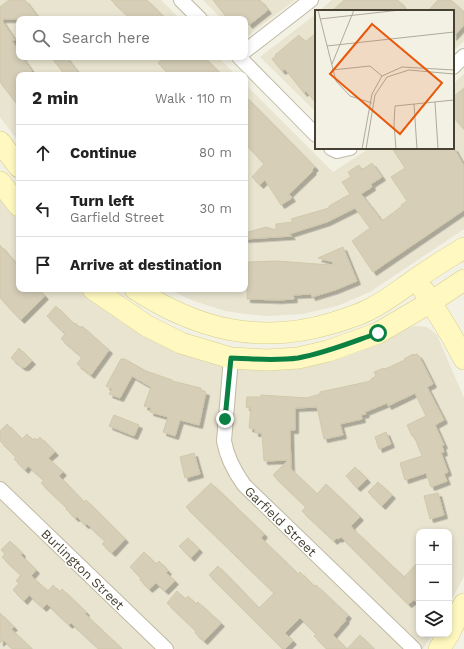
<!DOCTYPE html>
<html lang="en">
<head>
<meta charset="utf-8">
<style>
  body { margin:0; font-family:"Work Sans",sans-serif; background:#f2f2f2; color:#222 }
  .controls { position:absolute; right:12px; bottom:12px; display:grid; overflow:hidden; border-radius:8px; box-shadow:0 2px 6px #0003 }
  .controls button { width:36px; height:36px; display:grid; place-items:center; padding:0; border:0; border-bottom:1px solid #e0e0e0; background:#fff; color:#222; font:20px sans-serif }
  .stop { position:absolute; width:12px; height:12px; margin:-9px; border:3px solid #0b8043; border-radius:50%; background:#fff }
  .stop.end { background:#0b8043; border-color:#fff; box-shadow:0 1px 4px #0008 }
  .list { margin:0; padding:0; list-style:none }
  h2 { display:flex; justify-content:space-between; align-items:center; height:52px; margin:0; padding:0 16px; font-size:17px }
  h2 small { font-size:13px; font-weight:400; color:#767676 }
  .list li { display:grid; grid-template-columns:26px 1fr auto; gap:12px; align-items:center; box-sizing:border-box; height:56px; padding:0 16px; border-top:1px solid #e0e0e0 }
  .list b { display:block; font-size:15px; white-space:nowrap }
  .list p { margin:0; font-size:13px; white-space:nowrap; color:#767676 }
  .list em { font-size:13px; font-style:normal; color:#767676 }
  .icon { flex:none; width:22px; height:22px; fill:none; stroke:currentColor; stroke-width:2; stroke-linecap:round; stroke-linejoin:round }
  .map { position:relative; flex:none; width:464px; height:649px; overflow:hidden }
  .search { position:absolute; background:#fff; box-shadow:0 2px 6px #0003; left:16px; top:16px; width:232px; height:44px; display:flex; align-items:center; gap:10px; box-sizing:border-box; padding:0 14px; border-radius:8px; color:#767676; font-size:15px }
  .panel { position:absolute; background:#fff; box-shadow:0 2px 6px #0003; left:16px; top:72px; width:232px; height:220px; border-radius:8px }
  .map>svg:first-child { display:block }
  .residential { fill:#e8e4d0 }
  .building { fill:#d6ceb7; stroke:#d1c8aa; filter:url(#shadow) }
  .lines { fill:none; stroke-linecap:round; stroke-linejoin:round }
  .street-casing { stroke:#c0baa4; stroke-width:16 }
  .secondary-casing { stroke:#d8cf8d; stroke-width:22 }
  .street { stroke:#fff; stroke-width:14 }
  .secondary { stroke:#fff9c1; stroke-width:21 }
  .route { stroke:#0b8043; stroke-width:5 }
  .labels { text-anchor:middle; stroke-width:3; stroke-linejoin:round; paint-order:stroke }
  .street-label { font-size:13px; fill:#464132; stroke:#fff }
  .inset-road { fill:none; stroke:#aeab9c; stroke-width:1 }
  .view { fill:#e8590c; fill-opacity:0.15; stroke:#e8590c; stroke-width:2 }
  .inset-edge { fill:none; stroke:#464132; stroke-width:2 }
</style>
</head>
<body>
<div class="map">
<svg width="464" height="649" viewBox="0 0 464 649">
  <defs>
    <filter id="shadow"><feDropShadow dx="3.5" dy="3.5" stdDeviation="0" flood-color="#0004"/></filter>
  </defs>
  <rect width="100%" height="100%" fill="#f3f1e3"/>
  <g class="residential">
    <path d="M0,0H161L180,19H19V57H218L236,75H19V142L0,117Z"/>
    <path d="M203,0H295L245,38V19H222Z"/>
    <path d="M332,0H464V41L453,51V11H319Z"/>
    <path d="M316,14V112L260,57Z"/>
    <path d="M464,74V229L370,292L337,306L303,314L268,316L246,314L225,311L191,300L168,289H245V84L333,172L370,148H453V84Z"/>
    <path d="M0,198L19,221V289H82L98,303L137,332L158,343L324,363L343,358L377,345L410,327L416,326L427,327L437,335L464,398V573L463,579L449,604V532H419V634H433L423,649H0Z"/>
  </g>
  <g class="building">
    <path d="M9,0H25L39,19H1L15,40L12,41L19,52V57H22L32,71L27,75H19V107L0,82V7Z"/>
    <path d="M111,0H147L166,19H131Z"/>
    <path d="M213,0H260L268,10L249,25L245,19H228Z"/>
    <path d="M344,0H398L407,11H332Z"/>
    <path d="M438,0H451L464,12V25L453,37V11H428Z"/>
    <path d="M316,33V103L306,91L304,93L285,69L282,71L272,59L276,56L275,55L299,35L305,42Z"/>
    <path d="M51,57H66L80,75H65Z"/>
    <path d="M164,57H204L222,75H170L158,63Z"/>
    <path d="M464,88V129L453,117V97Z"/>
    <path d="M245,96L315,167L312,170L313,171L289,194L292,198L281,205L265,180L260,185L252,177L264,164L245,143Z"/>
    <path d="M392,148H454L464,166V210L373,272L352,241L370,228L355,208L327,222L289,234L292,236L245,239V233L266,227L276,230V224L293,222L291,219L329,208V206L350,194L342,182L351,177L348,172L359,165L362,170L372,163L382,177L371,184L372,187L361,194L382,221L402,206L401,205L407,201L391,177L405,168Z"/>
    <path d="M0,245L19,267V289H38L45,296L21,320L0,298Z"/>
    <path d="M343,247L357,281L335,290L312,297L311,294L293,295L294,299L279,300L247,299L248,262L276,261L332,265L333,262L318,258Z"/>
    <path d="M56,306L74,324L75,323L81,328L82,326L109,350L91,375L77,364L82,357L61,339L65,334L47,316Z"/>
    <path d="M19,348L32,361L26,367H22L11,358Z"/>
    <path d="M413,354L414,355L417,354L419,356L433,384L427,387L444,420L435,425L444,445L442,446L444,452L441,453L448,472L444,474L447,481L431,487L426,473L405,480L400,463L422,456L414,436H412L407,425L426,416L415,393L388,406L387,403L365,412L366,414L361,415L362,419L340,424L343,435L324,439L317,407L295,408V430H290L291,469L317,494L326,484L360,517L351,526L353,529L404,577L419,561V605L414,600L408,604L341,537L339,539L337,538L334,541L302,511L306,507L273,475L288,460L264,461L262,433H255V429L249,428L251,408L246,407L247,397H261V395L307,398L320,394V392L371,381V379L376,376L374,372L384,368L385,369L405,360L404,359Z"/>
    <path d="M121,359H125L146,371L172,380V381L201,388V391L206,392L199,425L180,420L175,436L163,432L168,417L150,412L151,408L144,406L151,387L132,376L120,398L109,394L112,389L106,386Z"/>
    <path d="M114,415L139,425L134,436L109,426Z"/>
    <path d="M7,424L22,439L27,434L33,440L35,438L37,440L40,437L55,452L48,458L63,472L59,476L84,502L86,500L125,539L112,553L102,544L105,541L87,524L85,525L77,517L75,518L66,509L67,508L41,483L44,480L28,466L25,470L14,459L16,457L0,441V431Z"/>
    <path d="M386,432L391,444L379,449L375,437Z"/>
    <path d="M194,453L200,474L185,478L180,457Z"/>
    <path d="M355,467L367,479L357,488L346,476Z"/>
    <path d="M378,482L392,495L382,506L368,492Z"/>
    <path d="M211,483L264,534L261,538L298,574L300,572L314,586L316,585L348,615L345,619L346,620L333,635L347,649L360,635L374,649H327L314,636L316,634L300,618L285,633L293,641L285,649H283L209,575L218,566L259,608L274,593L186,507Z"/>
    <path d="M438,493L444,515L430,519L424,496Z"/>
    <path d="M188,538L199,549L191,558L179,546Z"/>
    <path d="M10,541L22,553L21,555L36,570L31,576L48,591L53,585L60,592L62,589L86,612L85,614L122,649H99L71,623L69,625L47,604L43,608L29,595L24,601L13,590L19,583L16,581L21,575L2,557L5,554L1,550Z"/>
    <path d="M144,552L156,564L159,561L168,571L166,573L175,581L165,591L156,583L149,589L140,580L141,578L130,567Z"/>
    <path d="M177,591L185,599L188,596L196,604L198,602L221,623L204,641L195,633L196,631L167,603Z"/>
    <path d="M0,613L14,627L11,629L32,649H13L3,640L0,643Z"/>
  </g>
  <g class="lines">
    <g class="street-casing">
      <g id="street">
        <path d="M181,0L200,19"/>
        <path d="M245,51L311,0"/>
        <path d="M239,57L316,135"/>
        <path d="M453,67L464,56"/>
        <path d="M331,148L337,151L350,148"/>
        <path d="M231,358L224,441C227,458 234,471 244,485L414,649"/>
        <path d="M0,489L166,649"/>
      </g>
    </g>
    <g class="secondary-casing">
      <g id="secondary">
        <path d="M0,142L19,167"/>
        <path d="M0,182L19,206"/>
        <path d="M93,289L147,326L181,343L231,358L267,360L298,358L328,351L378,333L431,302L464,280"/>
        <path d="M135,289C198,330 260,345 333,323C346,319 359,315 370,309C387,301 401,289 416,279C431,268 448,258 464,248"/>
        <path d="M424,291L451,335L464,359"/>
        <path d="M449,633L464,604"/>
        <path d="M439,649L449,634"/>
      </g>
    </g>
    <use href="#street" class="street"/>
    <use href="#secondary" class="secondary"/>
  </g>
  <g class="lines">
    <path class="route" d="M225,419L231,358C253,359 276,361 298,358C326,353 352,342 378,333"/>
  </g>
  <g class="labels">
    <g class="street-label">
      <text transform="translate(281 521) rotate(44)" y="5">Garfield Street</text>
      <text transform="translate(83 569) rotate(44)" y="5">Burlington Street</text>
    </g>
  </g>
  <g transform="translate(315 10)">
    <rect width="139" height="139" fill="#f3f1e3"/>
    <path class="inset-road" d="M3,0L21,71L35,86L57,93M5,9L85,0M12,36L139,22M17,54L39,0M17,60L55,56L67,66M120,92L123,139M99,94L102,139M47,139L57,84L67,66L87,57L139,60M51,139L60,85L72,67L94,60L139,64M81,139L79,114L80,96L139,90"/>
    <path class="view" d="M57,14L127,73L85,124L15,64Z"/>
    <rect width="139" height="139" class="inset-edge"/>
  </g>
</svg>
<div class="controls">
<button>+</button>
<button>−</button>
<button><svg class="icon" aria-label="layers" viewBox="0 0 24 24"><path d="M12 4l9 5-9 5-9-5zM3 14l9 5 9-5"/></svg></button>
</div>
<div class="stop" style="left:378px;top:333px"></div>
<div class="stop end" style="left:225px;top:419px"></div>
<div class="search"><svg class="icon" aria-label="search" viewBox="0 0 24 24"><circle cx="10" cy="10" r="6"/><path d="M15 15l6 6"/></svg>Search here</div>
<section class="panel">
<h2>2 min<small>Walk · 110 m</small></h2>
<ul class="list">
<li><svg class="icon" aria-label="ahead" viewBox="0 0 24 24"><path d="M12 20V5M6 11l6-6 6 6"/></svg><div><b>Continue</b></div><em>80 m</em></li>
<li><svg class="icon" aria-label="left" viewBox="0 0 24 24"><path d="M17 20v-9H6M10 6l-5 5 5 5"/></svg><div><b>Turn left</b><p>Garfield Street</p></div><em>30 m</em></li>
<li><svg class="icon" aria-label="arrive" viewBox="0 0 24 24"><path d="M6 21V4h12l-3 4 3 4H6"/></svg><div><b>Arrive at destination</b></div></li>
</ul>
</section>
</div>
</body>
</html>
